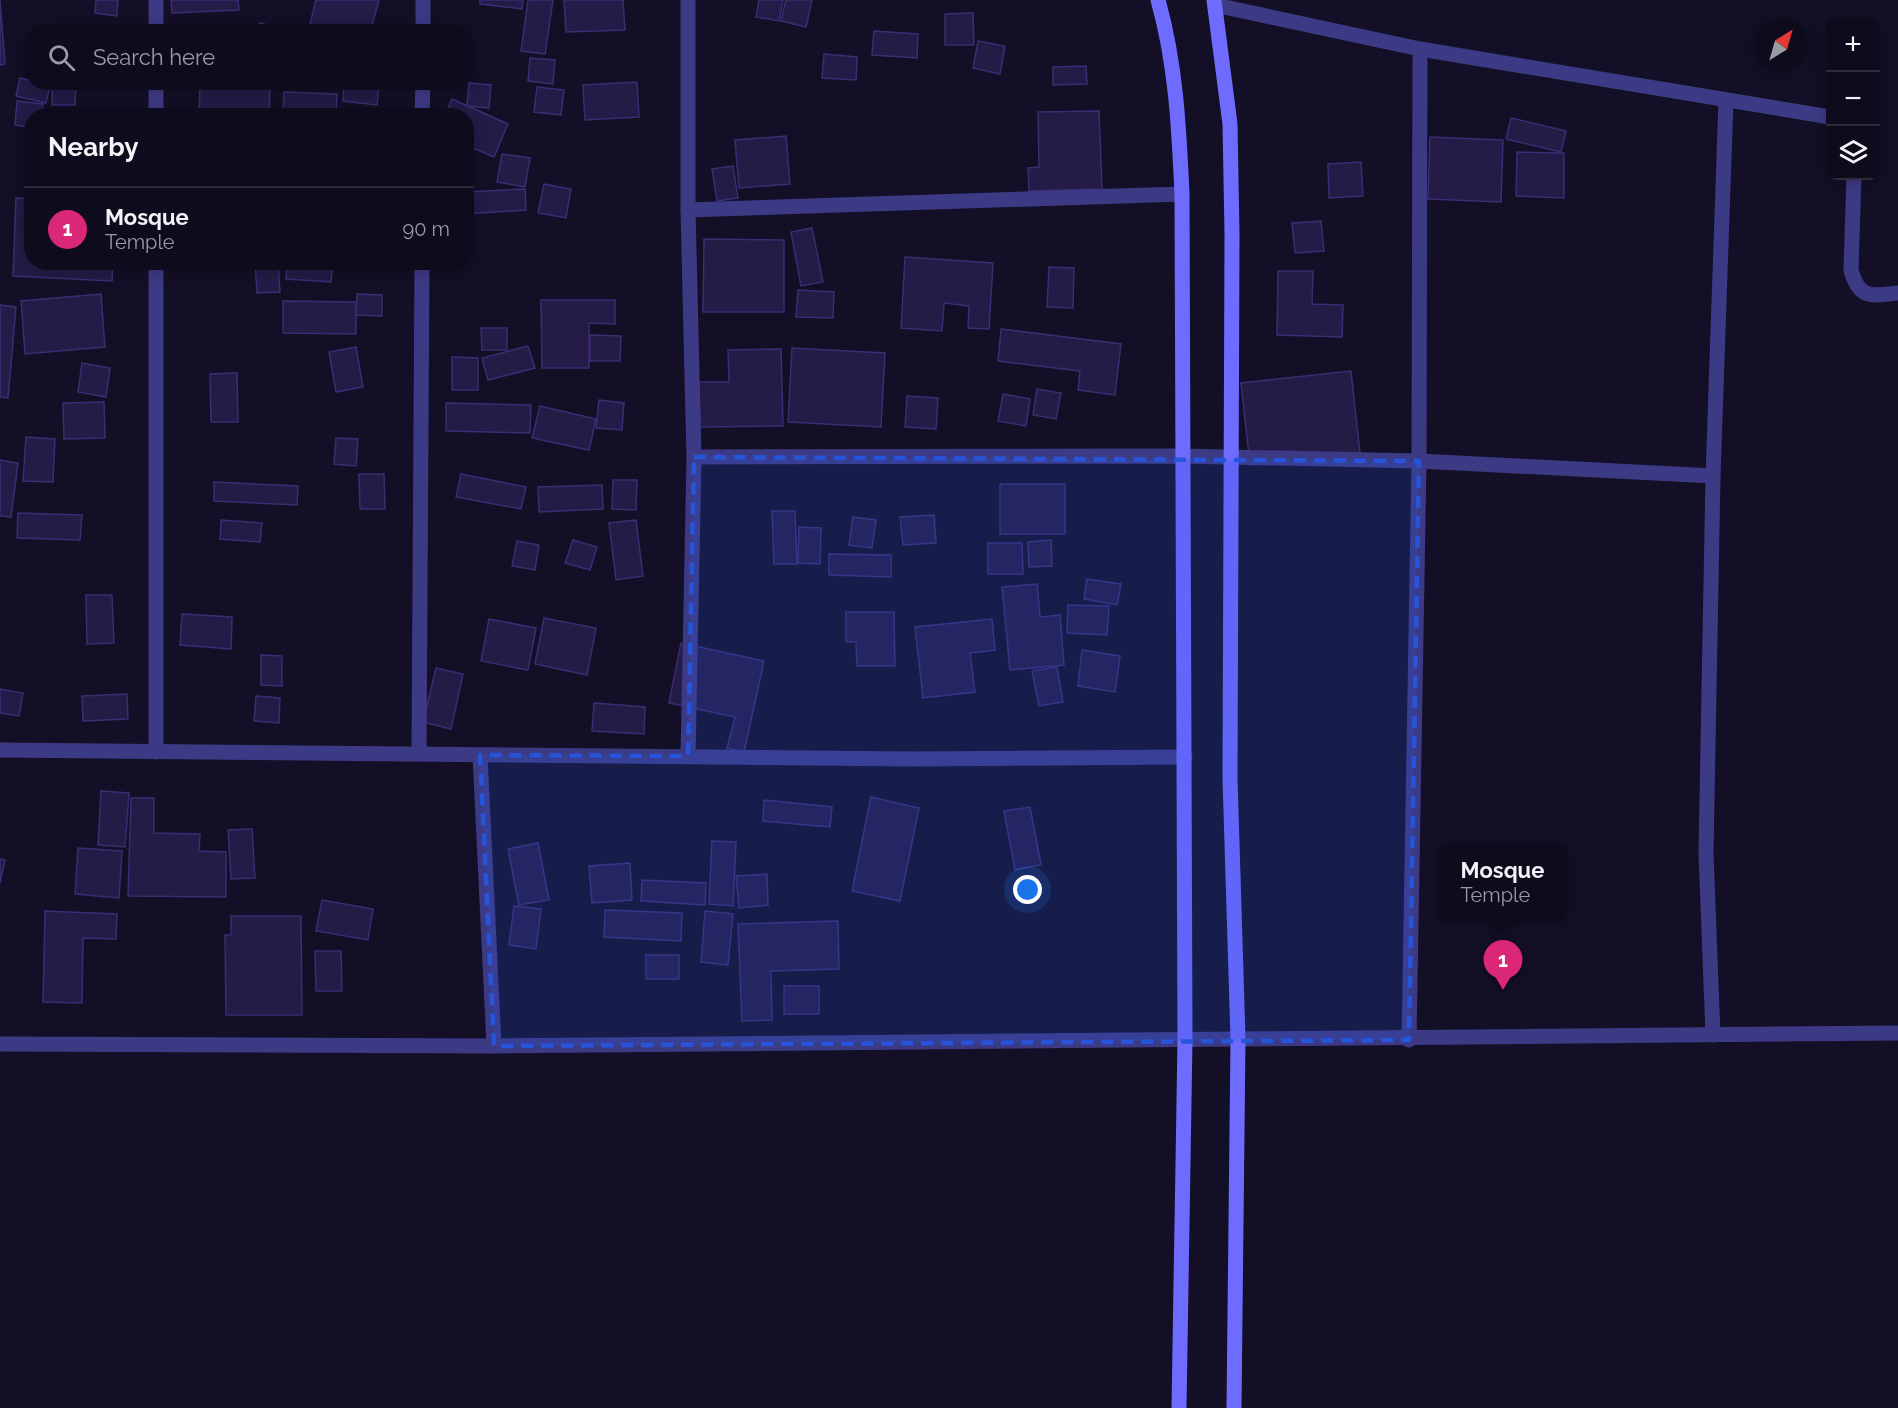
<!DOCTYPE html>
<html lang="en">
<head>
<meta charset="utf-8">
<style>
  body { margin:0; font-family:Raleway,sans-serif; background:#171425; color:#f1f3f6 }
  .controls { position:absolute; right:18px; top:18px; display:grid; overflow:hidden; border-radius:12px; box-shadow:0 3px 15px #0003 }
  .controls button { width:54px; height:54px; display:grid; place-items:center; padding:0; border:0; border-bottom:2px solid #2e2b3b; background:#0e0b1c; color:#f1f3f6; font:30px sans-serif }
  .compass { position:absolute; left:1754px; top:18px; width:54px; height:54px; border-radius:50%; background:#0e0b1c; box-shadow:0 3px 15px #0003; rotate:37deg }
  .you { position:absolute; left:1028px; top:890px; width:21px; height:21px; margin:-15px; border:4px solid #fff; border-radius:50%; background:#1a73e8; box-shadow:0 0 0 9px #1a73e833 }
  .badge { display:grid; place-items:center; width:39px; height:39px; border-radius:50%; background:#db2777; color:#fff; font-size:20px; font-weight:700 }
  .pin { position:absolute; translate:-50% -50px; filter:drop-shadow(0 2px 3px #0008) }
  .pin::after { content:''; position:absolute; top:32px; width:21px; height:18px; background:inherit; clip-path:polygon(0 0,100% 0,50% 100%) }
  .popup { position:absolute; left:1438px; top:843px; width:129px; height:78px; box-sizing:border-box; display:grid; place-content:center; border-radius:12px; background:#0e0b1c; filter:drop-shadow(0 2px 4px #0005); font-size:20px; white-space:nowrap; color:#9b9ba3 }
  .popup b { font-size:22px; color:#f1f3f6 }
  .popup::after { content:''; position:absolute; left:50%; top:100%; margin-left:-12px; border:12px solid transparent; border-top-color:#0e0b1c }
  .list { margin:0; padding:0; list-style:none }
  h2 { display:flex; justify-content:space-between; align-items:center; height:78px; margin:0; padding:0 24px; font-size:26px }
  h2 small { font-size:20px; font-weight:400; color:#9b9ba3 }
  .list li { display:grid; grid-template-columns:39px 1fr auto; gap:18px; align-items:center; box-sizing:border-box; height:84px; padding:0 24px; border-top:2px solid #2e2b3b }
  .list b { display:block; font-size:22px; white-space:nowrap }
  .list p { margin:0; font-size:20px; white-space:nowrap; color:#9b9ba3 }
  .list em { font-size:20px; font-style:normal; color:#9b9ba3 }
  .icon { flex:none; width:33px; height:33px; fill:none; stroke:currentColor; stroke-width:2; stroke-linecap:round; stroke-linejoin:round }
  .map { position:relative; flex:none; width:1898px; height:1408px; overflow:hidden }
  .search { position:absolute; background:#0e0b1c; box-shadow:0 3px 15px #0003; left:24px; top:24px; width:450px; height:66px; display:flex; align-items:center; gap:15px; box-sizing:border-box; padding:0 21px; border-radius:24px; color:#9b9ba3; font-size:22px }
  .panel { position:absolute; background:#0e0b1c; box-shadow:0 3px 15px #0003; left:24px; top:108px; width:450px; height:162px; border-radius:24px }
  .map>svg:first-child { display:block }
  .building { fill:#241b47; stroke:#3b2d73; stroke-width:1.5 }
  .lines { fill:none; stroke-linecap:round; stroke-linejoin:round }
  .minor { stroke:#3d3a85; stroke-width:15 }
  .tertiary { stroke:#3d3a85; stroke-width:15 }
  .secondary { stroke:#6f6bff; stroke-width:15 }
  .marked { fill:#2655da; fill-opacity:0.2; stroke:#2655da; stroke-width:4.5; stroke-dasharray:12 8; stroke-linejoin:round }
</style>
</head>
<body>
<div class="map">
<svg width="1898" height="1408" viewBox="0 0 1898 1408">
  <rect width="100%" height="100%" fill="#130f26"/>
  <g class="building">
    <path d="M0,0L5,64L0,65Z"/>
    <path d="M96,0H118L117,16L95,13Z"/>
    <path d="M171,0H238L239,10L172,13Z"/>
    <path d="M316,0H379L370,32H308Z"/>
    <path d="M480,0H523L522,9L480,4Z"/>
    <path d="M528,0H553L545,54L521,51Z"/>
    <path d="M564,0H623L625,30L566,32Z"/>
    <path d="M759,0H783L779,21L756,17Z"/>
    <path d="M786,0H812L806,27L781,21Z"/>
    <path d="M973,13L974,45H945V14Z"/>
    <path d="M260,23L282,29L281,32H258Z"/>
    <path d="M874,31L918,34L917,58L872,55Z"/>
    <path d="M978,41L1005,46L1000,74L973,68Z"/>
    <path d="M824,54L857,57L856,80L822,78Z"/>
    <path d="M530,58L555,60L553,84L528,81Z"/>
    <path d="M1086,66L1087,84L1053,85V67Z"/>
    <path d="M20,78L50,85L46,103L16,96Z"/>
    <path d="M52,82H76L75,105H52Z"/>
    <path d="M344,82L379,85L377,105L343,101Z"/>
    <path d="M637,82L639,117L585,120L583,85Z"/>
    <path d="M469,83L491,85L489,108L467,106Z"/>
    <path d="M200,86L270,89L269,116L199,115Z"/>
    <path d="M537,87L564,90L561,115L534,112Z"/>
    <path d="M284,92L337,94L336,116H283Z"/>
    <path d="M452,99L508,124L494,157L466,145V116H445Z"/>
    <path d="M17,101L43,104L42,116H32V128L15,125Z"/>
    <path d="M1099,111L1102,189L1029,191L1028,168L1039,167L1038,112Z"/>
    <path d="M1511,118L1566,131L1561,152L1506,139Z"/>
    <path d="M786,136L790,184L739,188L735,140Z"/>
    <path d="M1430,137L1503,140L1501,202L1428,199Z"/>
    <path d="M29,149H32V173L26,172Z"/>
    <path d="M1517,152L1564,153V198L1516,196Z"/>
    <path d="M502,154L530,158L525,187L497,182Z"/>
    <path d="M1361,162L1363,196L1329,198L1328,164Z"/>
    <path d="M733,166L738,198L717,201L712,169Z"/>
    <path d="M544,184L571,189L566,218L538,213Z"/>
    <path d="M525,189L526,210L466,214V192Z"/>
    <path d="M16,198L32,199V262H113L112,281L13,276Z"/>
    <path d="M1321,221L1324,251L1295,253L1292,223Z"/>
    <path d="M812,228L823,282L801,286L791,232Z"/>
    <path d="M704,239L784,240V312H703Z"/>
    <path d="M905,257L993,263L989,329L968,328L969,306L944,303L942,331L901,328Z"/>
    <path d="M255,262H278L280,292L257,293Z"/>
    <path d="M287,262H333L331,282L286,279Z"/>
    <path d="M1049,267L1074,268L1073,308L1047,307Z"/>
    <path d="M1278,271H1313L1312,304L1343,305L1342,337L1277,335Z"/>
    <path d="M798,290L834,292L833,318L796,317Z"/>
    <path d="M101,294L105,347L25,354L21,301Z"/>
    <path d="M357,294L382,295V316L356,315Z"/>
    <path d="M541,300H615V324L589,323V368H542Z"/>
    <path d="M283,301L356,302V334L283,333Z"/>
    <path d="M0,305L16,307L8,398L0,397Z"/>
    <path d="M481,328H507V350H482Z"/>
    <path d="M1001,329L1121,344L1115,395L1078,390L1080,371L998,361Z"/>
    <path d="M590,335L621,336L620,361H590Z"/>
    <path d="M528,346L535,368L488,380L482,358Z"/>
    <path d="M356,347L363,387L336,392L329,352Z"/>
    <path d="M792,348L885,353L881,427L788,422Z"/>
    <path d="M781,349L783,426L700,427L699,382H729L728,350Z"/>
    <path d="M452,357L478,358V390H452Z"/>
    <path d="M82,363L110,368L106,397L78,392Z"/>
    <path d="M1351,371L1360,453L1250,465L1241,383Z"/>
    <path d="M237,373L238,422H211L210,374Z"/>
    <path d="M1037,389L1061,393L1056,419L1033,415Z"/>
    <path d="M1003,394L1030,399L1026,426L998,421Z"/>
    <path d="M907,396L938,398L936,429L905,427Z"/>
    <path d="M599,400L624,403L622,430L596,428Z"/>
    <path d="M104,402L105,438L64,439L63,403Z"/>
    <path d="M446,403L531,405L530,433L446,431Z"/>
    <path d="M540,406L596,419L589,450L532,438Z"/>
    <path d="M26,437L55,439L53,482L23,481Z"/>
    <path d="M336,438L358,439L356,466L334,464Z"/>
    <path d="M0,460L18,463L11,517L0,516Z"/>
    <path d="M359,474H384L385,509H360Z"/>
    <path d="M461,474L526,487L521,509L456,497Z"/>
    <path d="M613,480H637L636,510L612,509Z"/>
    <path d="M214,482L298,486L297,505L214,501Z"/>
    <rect x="1000" y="484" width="65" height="50"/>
    <path d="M602,485L603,509L539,512L538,487Z"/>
    <path d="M772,511H795L797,564H774Z"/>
    <path d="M18,513L82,515L80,540L17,538Z"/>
    <path d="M934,515L936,543L903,545L900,517Z"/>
    <path d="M853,517L876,520L872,548L849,545Z"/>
    <path d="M221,520L262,523L260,542L220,539Z"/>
    <path d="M636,520L643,576L616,580L609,523Z"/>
    <path d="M799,527L821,528L820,564L798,563Z"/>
    <path d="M573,540L597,547L590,570L565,563Z"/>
    <path d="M1051,540L1052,566L1029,567L1028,542Z"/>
    <path d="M517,541L539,545L535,570L512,566Z"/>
    <path d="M988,543H1022L1023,574H988Z"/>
    <path d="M829,554L891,555V577L829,575Z"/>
    <path d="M1087,579L1121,584L1117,605L1084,599Z"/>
    <path d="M1037,584L1040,617L1060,615L1064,665L1010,670L1002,587Z"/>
    <path d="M86,595H112L114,643L87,644Z"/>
    <path d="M1068,605L1109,606L1107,635L1067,633Z"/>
    <path d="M846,612H894L895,666H857L856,642H846Z"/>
    <path d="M182,614L232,617L231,649L180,645Z"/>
    <path d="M544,618L596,628L587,675L535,664Z"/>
    <path d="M489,619L536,628L528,670L481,661Z"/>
    <path d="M992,619L995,650L970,653L975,692L923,698L915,627Z"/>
    <path d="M681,643L764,661L744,752L727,748L735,717L669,703Z"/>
    <path d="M1082,650L1120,656L1115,692L1078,686Z"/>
    <path d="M261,655L282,656V686L261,685Z"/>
    <path d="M1057,667L1063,702L1039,706L1032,671Z"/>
    <path d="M436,668L463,674L451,729L423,722Z"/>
    <path d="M0,689L23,693L19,716L0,713Z"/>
    <path d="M127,694L128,719L83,721L82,696Z"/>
    <path d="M256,696L280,698L279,723L254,721Z"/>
    <path d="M594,703L645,707L644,734L592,731Z"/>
    <path d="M101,791L129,793L125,847L98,845Z"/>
    <path d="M871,797L919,808L900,901L852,891Z"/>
    <path d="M131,798H154V833L200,834L199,851L226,852V897L128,896Z"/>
    <path d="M764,800L832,807L830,827L763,821Z"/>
    <path d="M1030,807L1041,865L1015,870L1004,811Z"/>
    <path d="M252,829L255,878L231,879L228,830Z"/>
    <path d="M712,841L736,842L733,906L709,904Z"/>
    <path d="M538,843L549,900L519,905L508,849Z"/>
    <path d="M78,848L122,851L119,898L75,894Z"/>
    <path d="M0,859L5,860L0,883Z"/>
    <path d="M630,863L632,900L592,903L589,866Z"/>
    <path d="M767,874L768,905L739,908L736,876Z"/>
    <path d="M642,880L706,883L705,905L641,901Z"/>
    <path d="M322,900L373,909L368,940L316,931Z"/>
    <path d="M514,906L541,909L536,949L509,945Z"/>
    <path d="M605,910L682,913L681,941L604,937Z"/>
    <path d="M45,911L117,914L116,939L83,938L82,1003L43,1002Z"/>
    <path d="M705,911L733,914L728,965L701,962Z"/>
    <path d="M231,916H301L302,1015H226L225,935H231Z"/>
    <path d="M838,921L839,969L771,971L772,1020L742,1021L738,924Z"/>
    <path d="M315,951H341L342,991H316Z"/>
    <rect x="646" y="955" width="33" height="24"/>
    <rect x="784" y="986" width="35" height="28"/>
  </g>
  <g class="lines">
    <g class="minor">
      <path d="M156,0V32"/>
      <path d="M688,0V210L694,457L688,756"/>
      <path d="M1215,5L1420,49L1830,117"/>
      <path d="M423,32V0"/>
      <path d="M156,82V116"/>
      <path d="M422,116L423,82"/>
      <path d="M1854,176L1851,270C1859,300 1872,296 1898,293"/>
      <path d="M688,210L1182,194"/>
      <path d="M156,262V752"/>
      <path d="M694,457L1181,456L1419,461L1713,476"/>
      <path d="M0,750L913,759L1185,757"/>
      <path d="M419,752L422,262"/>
      <path d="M480,755L494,1046"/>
      <path d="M1713,1035L1706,853L1713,476L1726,100"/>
      <path d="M1238,1039L1898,1033"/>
      <path d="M1409,1040L1419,461L1420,49"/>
    </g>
    <path class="tertiary" d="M0,1044L494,1046L1238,1039"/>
    <g class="secondary">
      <path d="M1158,0C1176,64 1179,128 1182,194L1185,1040L1179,1408"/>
      <path d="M1214,0L1230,124L1232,234L1230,778L1238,1039L1234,1408"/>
    </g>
  </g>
  <path class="marked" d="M694,457L1419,461L1409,1040L494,1046L480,755L688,756Z"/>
</svg>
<div class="controls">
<button>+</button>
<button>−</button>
<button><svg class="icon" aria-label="layers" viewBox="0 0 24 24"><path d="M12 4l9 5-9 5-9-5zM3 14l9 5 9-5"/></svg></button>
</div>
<svg class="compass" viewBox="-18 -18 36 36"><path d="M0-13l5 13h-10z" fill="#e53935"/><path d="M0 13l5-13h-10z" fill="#9b9ba3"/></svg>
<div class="you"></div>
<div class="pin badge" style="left:1503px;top:990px">1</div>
<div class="popup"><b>Mosque</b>Temple</div>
<div class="search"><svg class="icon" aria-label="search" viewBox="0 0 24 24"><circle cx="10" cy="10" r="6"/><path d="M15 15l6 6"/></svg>Search here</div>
<section class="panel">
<h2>Nearby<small></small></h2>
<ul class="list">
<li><span class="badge">1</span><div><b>Mosque</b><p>Temple</p></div><em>90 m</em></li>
</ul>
</section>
</div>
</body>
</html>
